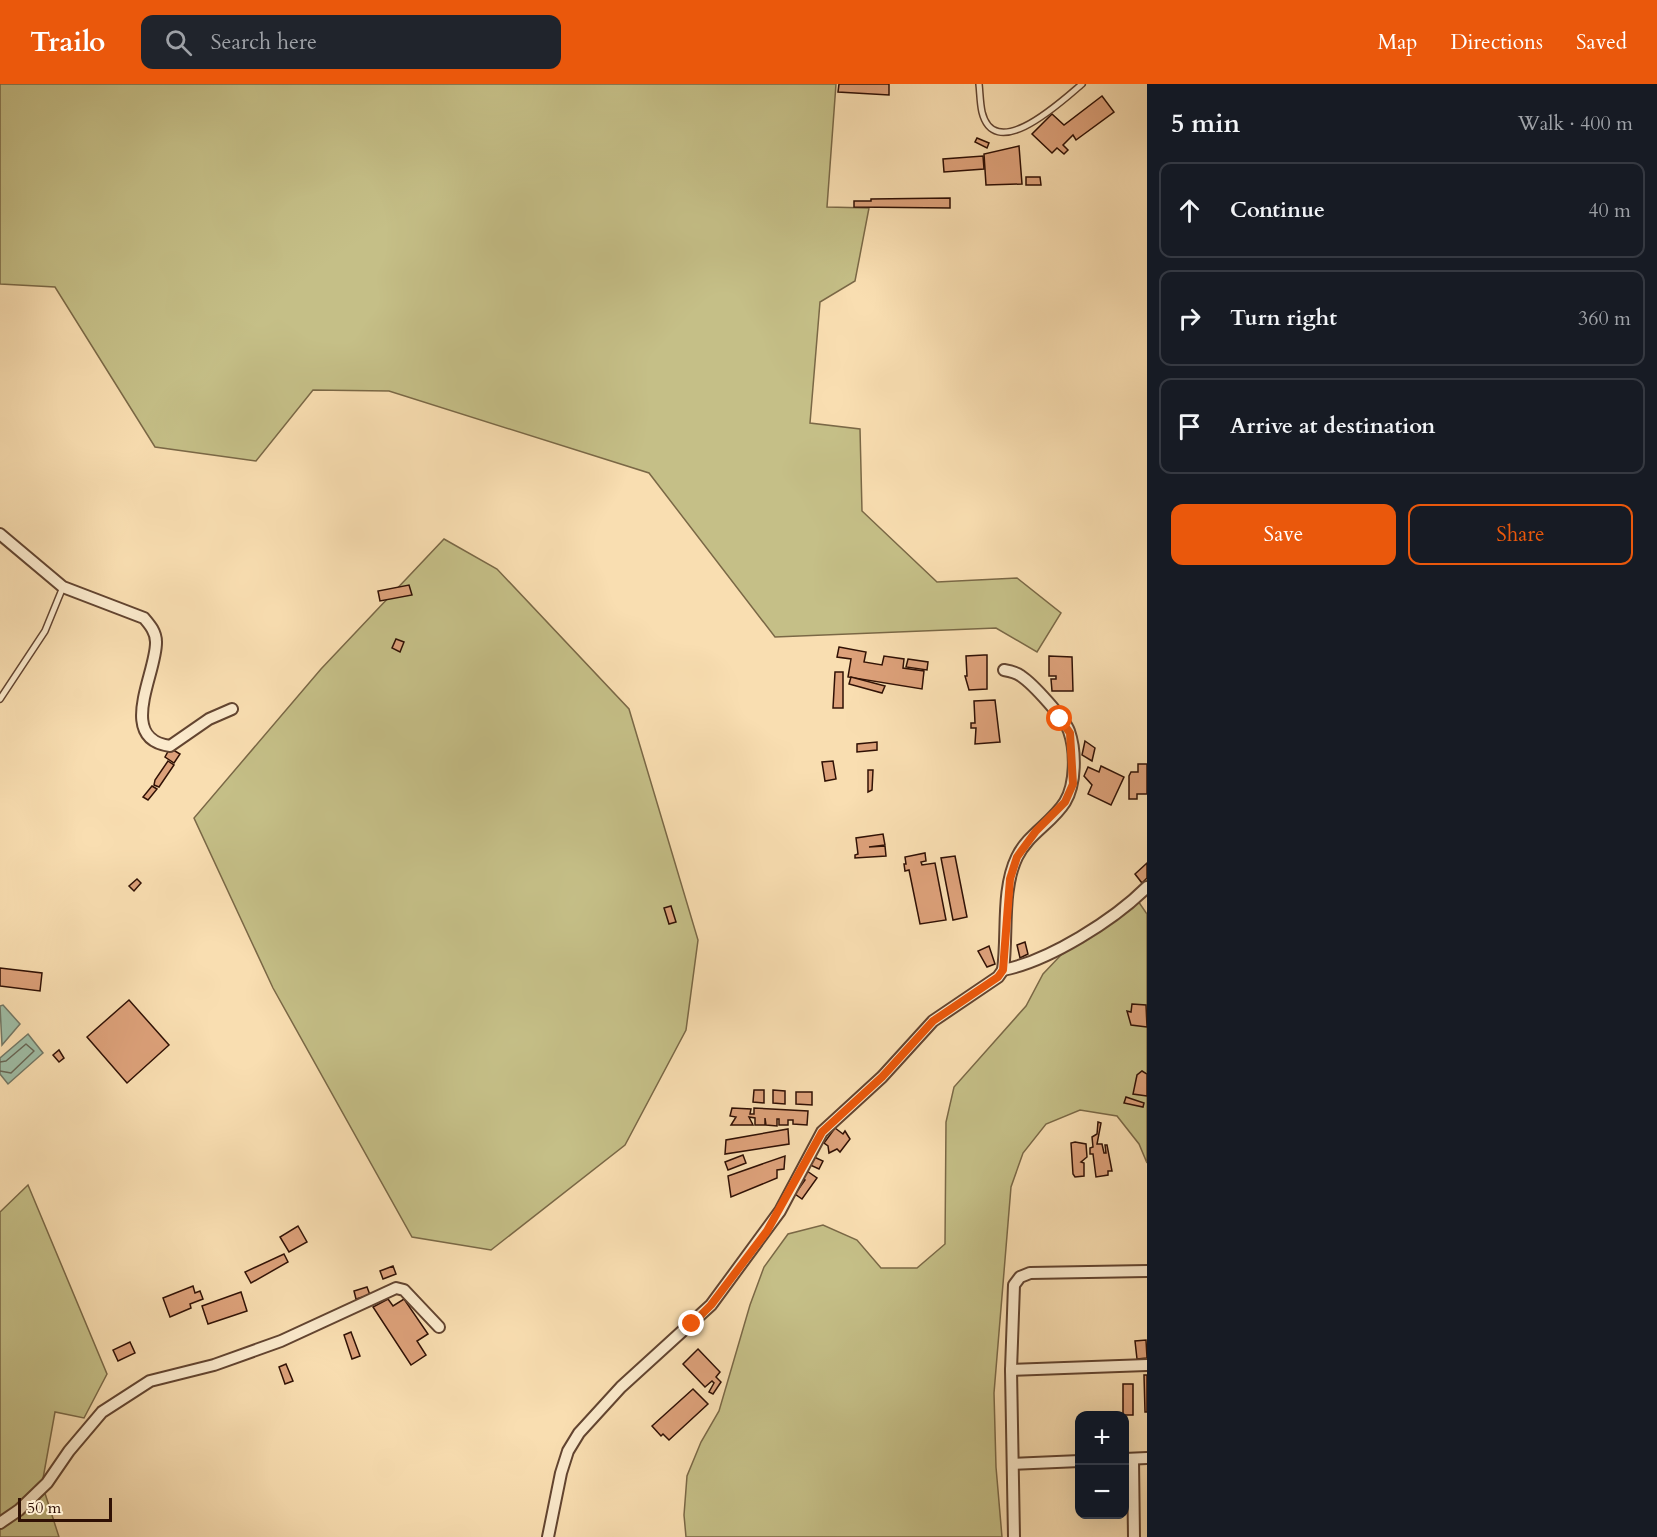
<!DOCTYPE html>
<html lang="en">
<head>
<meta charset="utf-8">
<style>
  body { margin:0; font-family:Cardo,serif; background:#20242c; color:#f1f3f6 }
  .controls { position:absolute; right:18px; bottom:18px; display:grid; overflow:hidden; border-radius:12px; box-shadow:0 6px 24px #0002 }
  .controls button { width:54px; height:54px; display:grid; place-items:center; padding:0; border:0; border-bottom:2px solid #363941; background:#171b24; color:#f1f3f6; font:30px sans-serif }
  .scale { position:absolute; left:18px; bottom:15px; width:94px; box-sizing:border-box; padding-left:6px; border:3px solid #301105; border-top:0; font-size:16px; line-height:21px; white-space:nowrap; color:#301105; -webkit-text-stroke:4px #fbeacc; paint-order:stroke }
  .stop { position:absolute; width:18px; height:18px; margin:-14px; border:4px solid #ea580c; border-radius:50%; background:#fff }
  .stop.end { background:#ea580c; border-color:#fff; box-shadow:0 2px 6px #0008 }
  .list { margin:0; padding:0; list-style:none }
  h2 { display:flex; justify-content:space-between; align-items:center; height:78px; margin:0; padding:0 24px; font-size:26px }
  h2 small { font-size:20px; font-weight:400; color:#9ea1a6 }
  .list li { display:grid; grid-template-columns:39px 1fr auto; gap:18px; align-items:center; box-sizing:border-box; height:96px; margin:0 12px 12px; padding:0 12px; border:2px solid #363941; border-radius:12px }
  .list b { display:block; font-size:22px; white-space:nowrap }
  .list em { font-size:20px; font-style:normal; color:#9ea1a6 }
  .actions { display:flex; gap:12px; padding:18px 24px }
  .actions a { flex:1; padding:14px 0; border:2px solid #ea580c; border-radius:12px; text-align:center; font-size:21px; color:#ea580c }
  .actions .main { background:#ea580c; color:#fff }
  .icon { flex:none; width:33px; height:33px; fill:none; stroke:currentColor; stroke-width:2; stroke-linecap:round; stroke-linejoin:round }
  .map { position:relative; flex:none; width:1147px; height:1453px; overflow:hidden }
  header { display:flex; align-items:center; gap:36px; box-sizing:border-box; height:84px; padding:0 30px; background:#ea580c; color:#fff }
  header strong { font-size:28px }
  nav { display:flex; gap:33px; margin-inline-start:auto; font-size:21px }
  .search { width:420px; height:54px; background:#20242c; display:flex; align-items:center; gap:15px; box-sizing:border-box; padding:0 21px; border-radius:12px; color:#9ea1a6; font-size:22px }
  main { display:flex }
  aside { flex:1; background:#171b24 }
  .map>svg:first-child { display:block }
  .green { fill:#c5bf87; stroke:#7a6846; stroke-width:1.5 }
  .water { fill:#9fbda6; stroke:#737866; stroke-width:1.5 }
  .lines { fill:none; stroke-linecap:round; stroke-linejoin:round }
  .shore { stroke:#686756; stroke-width:1.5 }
  .building { fill:#dda17a; stroke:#301105; stroke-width:1.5 }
  .service-casing { stroke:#624430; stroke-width:8 }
  .minor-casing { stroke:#624430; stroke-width:14 }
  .service { stroke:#fbeacc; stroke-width:5 }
  .minor { stroke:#fbeacc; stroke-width:10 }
  .route { stroke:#ea580c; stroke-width:8 }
</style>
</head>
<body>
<header>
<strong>Trailo</strong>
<div class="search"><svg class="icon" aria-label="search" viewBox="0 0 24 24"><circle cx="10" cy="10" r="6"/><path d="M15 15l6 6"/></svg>Search here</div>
<nav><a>Map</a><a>Directions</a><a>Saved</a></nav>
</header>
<main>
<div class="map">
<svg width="1147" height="1453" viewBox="0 0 1147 1453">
  <rect width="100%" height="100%" fill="#f9deb1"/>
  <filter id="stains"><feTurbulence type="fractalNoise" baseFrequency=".00333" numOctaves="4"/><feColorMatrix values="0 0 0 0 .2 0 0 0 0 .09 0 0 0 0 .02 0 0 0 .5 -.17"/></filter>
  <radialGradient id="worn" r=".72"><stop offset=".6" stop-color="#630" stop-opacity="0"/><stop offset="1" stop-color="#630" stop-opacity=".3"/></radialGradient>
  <g class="green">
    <path d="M0,0H836L827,123L869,124L855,197L820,218L810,339L860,345L862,427L937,498L1017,494L1061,529L1037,568L996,544L775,553L649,389L389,307L313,306L256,377L155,363L55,203L0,200Z"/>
    <path d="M444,455L497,485L629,625L698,856L686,946L625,1061L491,1166L412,1153L273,904L194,734L321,585Z"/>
    <path d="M1138,817L1147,830V1079L1139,1060L1117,1032L1080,1026L1046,1040L1023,1069L1011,1103L994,1309L996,1383L1002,1453H686L684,1431L687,1392L701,1358L719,1327L750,1221L764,1183L788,1150L823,1141L857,1156L881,1184H917L945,1160L946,1038L954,1003L1026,922L1043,890L1060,872Z"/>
    <path d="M28,1101L107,1290L84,1334L55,1328L42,1400L59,1453H0V1128Z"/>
  </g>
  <g class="water">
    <path d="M3,921L20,940L2,961L0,922Z"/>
    <path d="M28,950L43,969L8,1000L0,990V974Z"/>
  </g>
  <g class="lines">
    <path class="shore" d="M0,978L6,977L26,960L34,967L11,989L0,987"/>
  </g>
  <g class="building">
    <path d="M839,0H889V11L838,8Z"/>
    <path d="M1102,12L1114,28L1076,56L1073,51L1063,61L1068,66L1064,70L1057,64L1052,69L1032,50L1052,30L1064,41Z"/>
    <path d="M977,54L989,59L987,64L975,58Z"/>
    <path d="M1019,62L1022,100L986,101L984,70Z"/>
    <path d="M983,72L984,85L944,88L943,75Z"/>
    <path d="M1026,93H1040L1041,101H1026Z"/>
    <path d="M950,114V124L854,123V117H871V115Z"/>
    <path d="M409,501L412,511L380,517L378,507Z"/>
    <path d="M396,555L404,558L400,568L392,564Z"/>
    <path d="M839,563L866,568L864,578L882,581L884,572L904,575L903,584L924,587L922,605L848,593L851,575L837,573Z"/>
    <path d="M984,571H987V605L969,606L965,592H967L966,572Z"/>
    <path d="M1049,572L1072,573L1073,607H1052L1051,595H1056V592H1049Z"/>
    <path d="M908,575L928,578L927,586L906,583Z"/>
    <path d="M835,588H843V624H833Z"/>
    <path d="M851,593L885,602L882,609L849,600Z"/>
    <path d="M995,616L1000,658L975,660L976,644H971V639H975L974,617Z"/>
    <path d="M1085,657L1095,664L1092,677L1082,671Z"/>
    <path d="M877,658V666L857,668V660Z"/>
    <path d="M170,664L180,670L174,679L165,673Z"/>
    <path d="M168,677L174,681L159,703L154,701L155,696Z"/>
    <path d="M833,677L836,695L825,697L822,678Z"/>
    <path d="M1138,680H1147V710H1137V715H1129V692L1131,688H1138Z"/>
    <path d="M1101,682L1124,693L1111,721L1088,710L1092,701L1084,692L1088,683L1099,688Z"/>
    <path d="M868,686H873L872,706L868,708Z"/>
    <path d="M152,702L157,705L148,716L143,713Z"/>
    <path d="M883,750L885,761L869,763L885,762L886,772L855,774V771L858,770L856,754Z"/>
    <path d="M925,769L926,777L921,778L922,781L935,779L946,836L920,840L909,786L905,787L904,780H906L905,773Z"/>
    <path d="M955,772L967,833L953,836L941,774Z"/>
    <path d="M1147,779V794L1142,799L1135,790Z"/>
    <path d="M137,795L141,799L134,807L129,802Z"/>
    <path d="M671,822L676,838L669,840L664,824Z"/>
    <path d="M1025,858L1028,870L1020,874L1017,861Z"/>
    <path d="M989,862L995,880L987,883L978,867Z"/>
    <path d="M0,884L42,889L40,907L0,902Z"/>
    <path d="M129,916L169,961L127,999L87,953Z"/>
    <path d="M1132,920L1146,921L1147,943L1131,941L1127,927L1131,928Z"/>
    <path d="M59,966L64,974L59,978L53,971Z"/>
    <path d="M1142,987L1147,990V1012L1133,1010L1137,991Z"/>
    <path d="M754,1006H764V1019L753,1018Z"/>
    <path d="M773,1006L785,1007V1020L773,1019Z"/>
    <path d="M796,1008H812V1021L796,1020Z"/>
    <path d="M1126,1013L1144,1019L1143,1023L1124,1019Z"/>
    <path d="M732,1024L751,1025L750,1030H754V1024L808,1027L807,1041L793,1040V1036H788V1041H779V1035H777V1042L766,1041L765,1034V1041H755V1034L749,1033L753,1041H731L736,1033L730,1032Z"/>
    <path d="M1098,1038L1101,1039L1097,1060H1102L1104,1069H1106L1105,1061H1107L1112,1087H1108V1091L1096,1093L1093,1070H1090V1064L1093,1063L1092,1053L1097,1050Z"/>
    <path d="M835,1044L843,1050L845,1047L850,1055L840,1068L837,1065L829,1069L828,1062L824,1059Z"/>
    <path d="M788,1045L789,1060L725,1070L726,1056Z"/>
    <path d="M1075,1058L1086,1060L1087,1073L1081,1078L1084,1079V1092L1075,1093L1073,1090L1071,1059Z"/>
    <path d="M743,1071L746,1079L728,1086L725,1078Z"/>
    <path d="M785,1072L784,1085L777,1086V1094L731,1113L728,1092Z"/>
    <path d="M812,1072L823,1077L819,1085L808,1080Z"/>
    <path d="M807,1087L817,1094L802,1115L795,1110L805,1096L802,1094Z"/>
    <path d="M298,1142L307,1158L289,1168L280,1153Z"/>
    <path d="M284,1170L288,1178L251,1199L245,1188Z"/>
    <path d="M393,1182L396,1190L383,1195L380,1187Z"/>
    <path d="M193,1202L195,1209L200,1207L203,1215L190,1220L191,1224L170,1233L163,1214Z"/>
    <path d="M367,1203L370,1211L356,1215L354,1207Z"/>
    <path d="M241,1208L247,1227L208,1240L202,1222Z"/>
    <path d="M388,1215L393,1222L404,1215L428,1250L417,1257L426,1271L411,1281L373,1223Z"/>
    <path d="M351,1248L360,1272L352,1275L344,1251Z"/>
    <path d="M1146,1256L1147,1274L1137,1275L1135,1257Z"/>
    <path d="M130,1258L135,1269L118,1277L113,1266Z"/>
    <path d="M698,1265L720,1288L716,1293L721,1298L713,1310L709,1308L714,1299L712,1297L705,1303L683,1280Z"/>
    <path d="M286,1280L293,1297L285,1300L279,1283Z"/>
    <path d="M1144,1291H1147V1328H1145Z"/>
    <rect x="1123" y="1300" width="10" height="31"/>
    <path d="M693,1305L708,1320L669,1356L663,1350L661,1352L652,1342Z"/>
  </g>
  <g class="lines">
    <g class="service-casing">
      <g id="service">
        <path d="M979,0C980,9 980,19 982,28C995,81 1064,15 1082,0"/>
        <path d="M0,615L45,547L63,503"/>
      </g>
    </g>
    <g class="minor-casing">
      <g id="minor">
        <path d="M0,450L63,503L144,534C150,541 156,548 156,558C157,588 116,655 170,662L209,635L232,625"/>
        <path d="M1003,886C1049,877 1114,836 1147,803"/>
        <path d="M1011,1286L1147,1281"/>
        <path d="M1124,1375L1147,1374"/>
        <path d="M1133,1375L1134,1453"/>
        <path d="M1013,1380L1080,1377"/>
        <path d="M0,1439L19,1426L47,1399L69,1367L102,1328L150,1297L214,1281L281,1257L396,1204L404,1206L439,1243"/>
        <path d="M548,1453L561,1389L568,1367L579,1349L621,1303L711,1221L780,1127L822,1048L882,993L933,937L998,893L1003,886C1008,850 1001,806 1017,773C1028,750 1052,739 1065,718C1076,700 1076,667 1069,647C1064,634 1033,600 1021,592C1016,588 1010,587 1004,586"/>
        <path d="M1014,1453L1011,1286L1014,1201L1020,1193L1030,1189L1147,1187"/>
      </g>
    </g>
    <use href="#service" class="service"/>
    <use href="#minor" class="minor"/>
  </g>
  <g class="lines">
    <path class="route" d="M692,1240L711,1221L767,1147L822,1048L882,993L933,937L998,893L1003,886L1010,795L1017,773L1036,747L1065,718L1073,700L1070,649L1060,635"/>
  </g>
  <rect width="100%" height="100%" filter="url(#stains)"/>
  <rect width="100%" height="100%" fill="url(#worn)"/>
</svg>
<div class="controls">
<button>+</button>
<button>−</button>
</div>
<div class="scale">50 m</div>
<div class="stop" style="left:1060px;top:635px"></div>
<div class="stop end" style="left:692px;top:1240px"></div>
</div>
<aside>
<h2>5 min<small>Walk · 400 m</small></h2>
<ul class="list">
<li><svg class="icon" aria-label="ahead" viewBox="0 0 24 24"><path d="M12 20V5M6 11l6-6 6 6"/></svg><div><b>Continue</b></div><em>40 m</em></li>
<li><svg class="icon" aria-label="right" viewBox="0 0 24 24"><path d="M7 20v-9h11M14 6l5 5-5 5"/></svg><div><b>Turn right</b></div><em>360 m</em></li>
<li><svg class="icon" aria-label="arrive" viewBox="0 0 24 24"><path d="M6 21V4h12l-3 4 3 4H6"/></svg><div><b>Arrive at destination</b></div></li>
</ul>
<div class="actions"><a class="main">Save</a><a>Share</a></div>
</aside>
</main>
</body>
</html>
